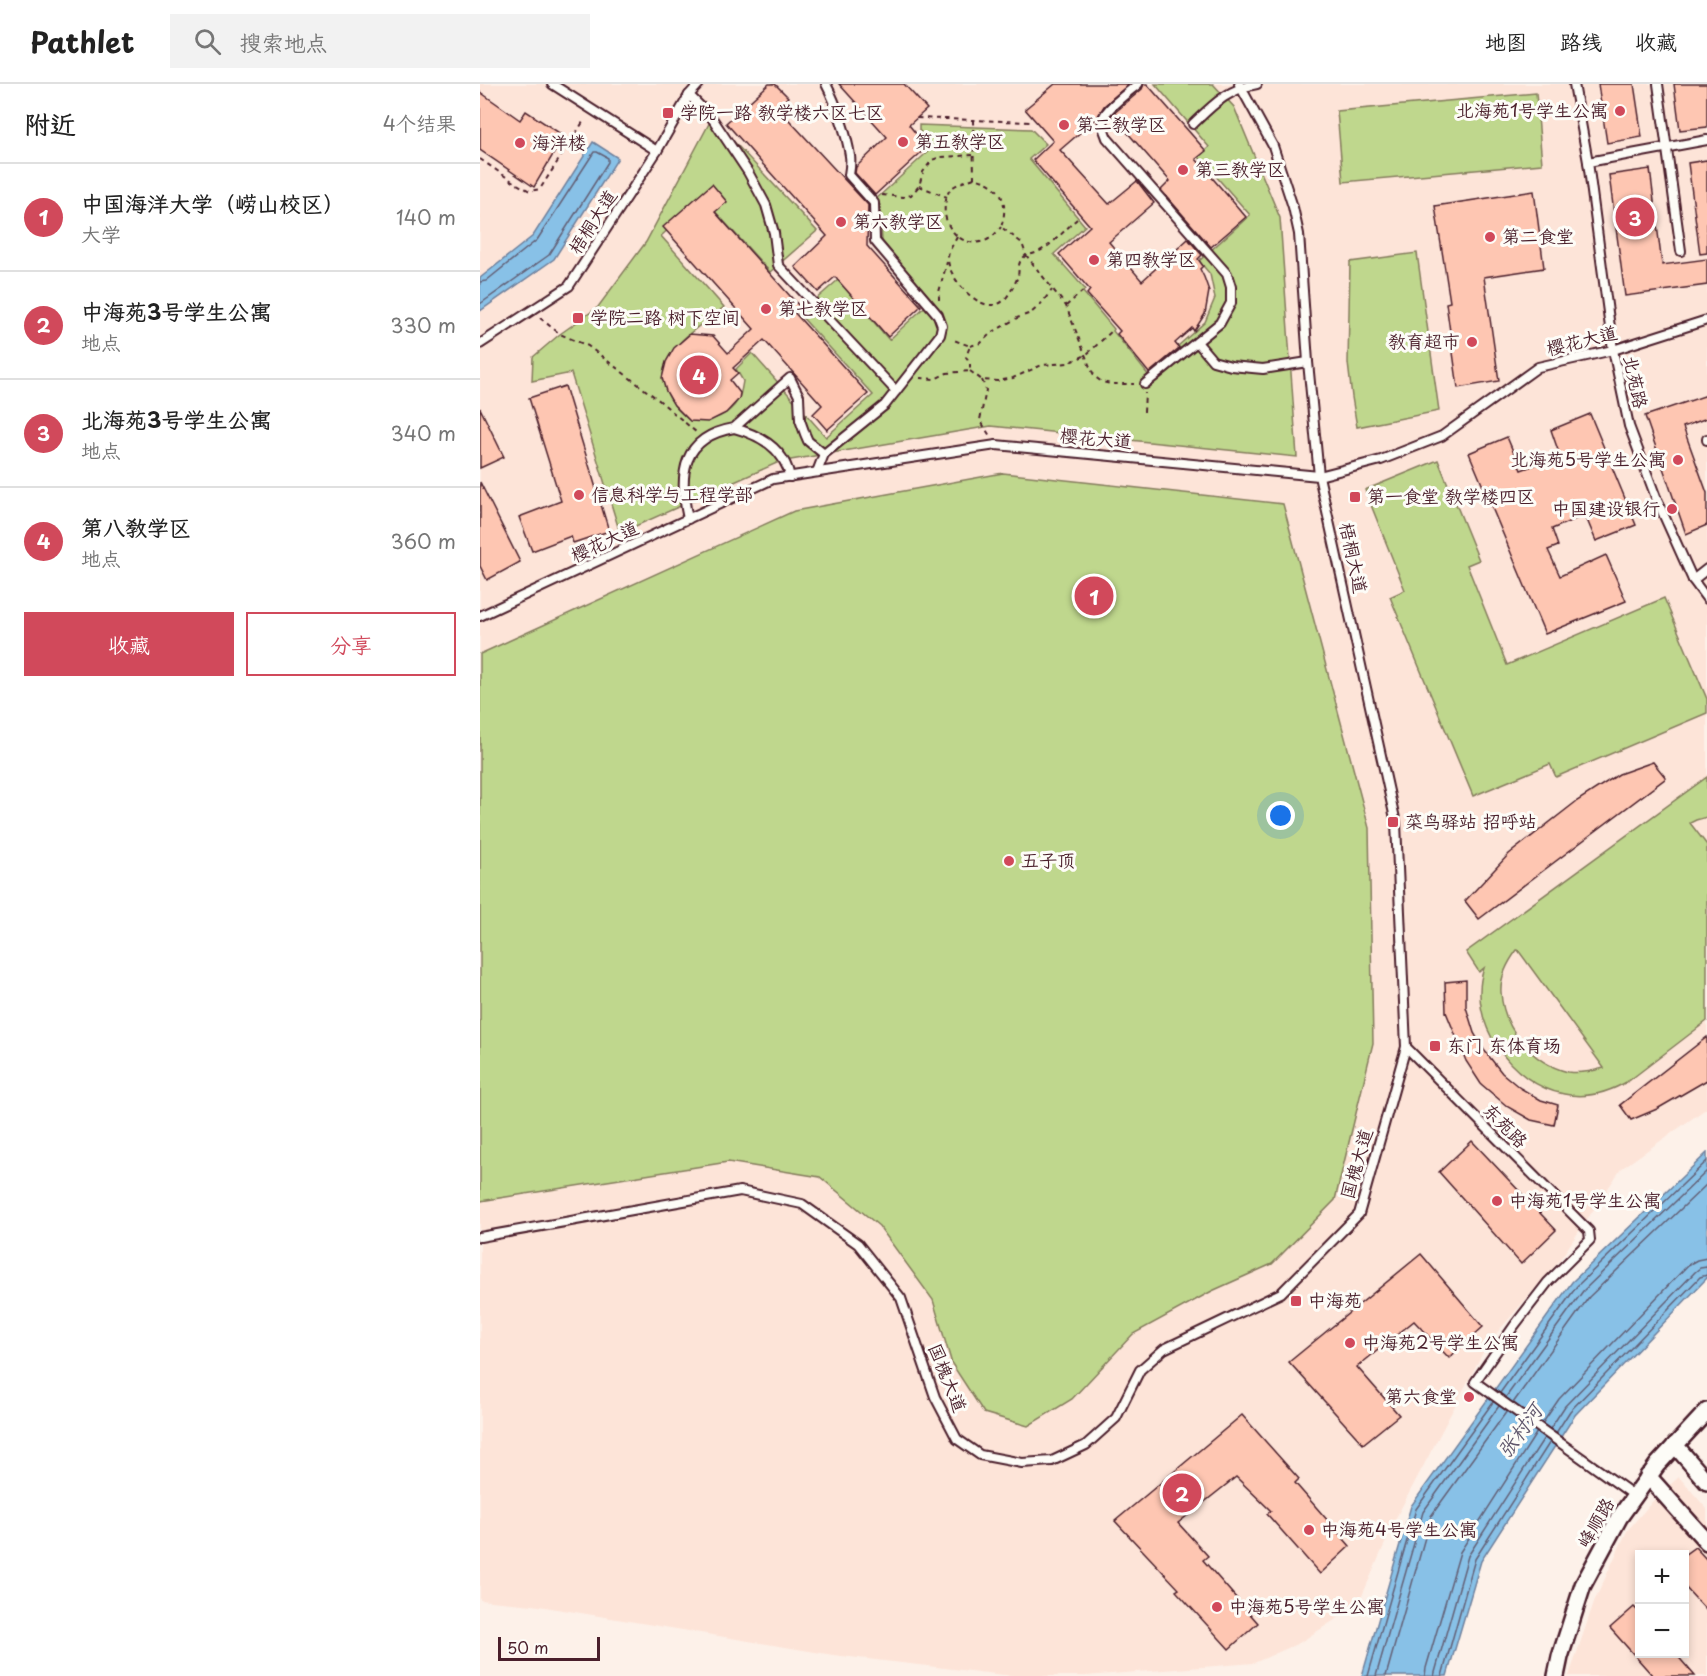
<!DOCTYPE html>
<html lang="zh">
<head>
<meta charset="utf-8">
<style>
  body { margin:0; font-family:"Playpen Sans","LXGW WenKai TC",sans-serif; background:#f2f2f2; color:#222 }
  .controls { position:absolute; right:18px; bottom:18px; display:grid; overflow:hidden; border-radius:0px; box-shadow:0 3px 9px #0003 }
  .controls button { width:54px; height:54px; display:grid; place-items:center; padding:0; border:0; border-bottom:2px solid #e0e0e0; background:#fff; color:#222; font:30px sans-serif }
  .scale { position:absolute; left:18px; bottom:15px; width:102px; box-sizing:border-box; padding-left:6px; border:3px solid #4a1f2b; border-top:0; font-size:16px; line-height:21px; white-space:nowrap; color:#4a1f2b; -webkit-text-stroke:4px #fdfcf7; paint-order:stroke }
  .you { position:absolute; left:801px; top:732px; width:21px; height:21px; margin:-15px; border:4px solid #fff; border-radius:50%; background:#1a73e8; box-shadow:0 0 0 9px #1a73e833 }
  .badge { display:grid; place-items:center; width:39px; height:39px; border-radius:50%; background:#d1495b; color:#fff; font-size:20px; font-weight:700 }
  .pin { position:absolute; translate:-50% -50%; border:3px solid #fff; box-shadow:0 2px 6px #0006 }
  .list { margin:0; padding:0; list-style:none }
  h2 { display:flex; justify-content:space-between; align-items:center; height:78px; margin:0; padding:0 24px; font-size:26px }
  h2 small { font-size:20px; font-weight:400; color:#767676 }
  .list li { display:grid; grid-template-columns:39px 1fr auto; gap:18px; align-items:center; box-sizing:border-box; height:108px; padding:0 24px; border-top:2px solid #e0e0e0 }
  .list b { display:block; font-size:22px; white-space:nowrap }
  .list p { margin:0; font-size:20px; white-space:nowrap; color:#767676 }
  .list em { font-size:20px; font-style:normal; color:#767676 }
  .actions { display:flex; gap:12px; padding:18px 24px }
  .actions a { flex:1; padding:14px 0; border:2px solid #d1495b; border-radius:0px; text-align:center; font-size:21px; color:#d1495b }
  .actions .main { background:#d1495b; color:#fff }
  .icon { flex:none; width:33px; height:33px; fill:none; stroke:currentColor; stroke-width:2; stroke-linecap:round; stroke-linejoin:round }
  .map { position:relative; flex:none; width:1227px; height:1592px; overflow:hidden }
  header { display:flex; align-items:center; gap:36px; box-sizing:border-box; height:84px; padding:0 30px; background:#fff; border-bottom:2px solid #e0e0e0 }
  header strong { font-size:28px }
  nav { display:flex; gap:33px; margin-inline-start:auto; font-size:21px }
  .search { width:420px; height:54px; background:#f2f2f2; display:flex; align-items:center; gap:15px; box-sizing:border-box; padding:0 21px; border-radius:0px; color:#767676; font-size:22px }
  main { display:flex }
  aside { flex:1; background:#fff }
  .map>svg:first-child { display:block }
  .built { fill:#fde4d8; fill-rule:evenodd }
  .green { fill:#bfd78d; stroke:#847b5c; stroke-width:1.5; fill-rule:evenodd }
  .water { fill:#88c1e7; stroke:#6f809c; stroke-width:1.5 }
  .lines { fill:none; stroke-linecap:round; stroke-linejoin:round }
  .shore { stroke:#636076; stroke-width:1.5 }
  .building { fill:#fec6b2; stroke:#4a1f2b; stroke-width:1.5 }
  .lane-casing { stroke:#4a1f2b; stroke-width:12 }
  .street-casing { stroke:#4a1f2b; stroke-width:20 }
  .path { stroke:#4a1f2b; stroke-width:2; stroke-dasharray:4.5 4.5; stroke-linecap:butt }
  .lane { stroke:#fdfcf7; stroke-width:8 }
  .street { stroke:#fdfcf7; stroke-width:15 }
  .poi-dot { fill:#d1495b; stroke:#fdfcf7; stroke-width:2 }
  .labels { text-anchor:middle; stroke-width:6; stroke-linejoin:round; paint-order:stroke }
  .poi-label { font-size:18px; fill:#4a1f2b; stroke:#fdfcf7; text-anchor:start }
  .street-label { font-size:18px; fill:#4a1f2b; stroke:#fdfcf7 }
  .water-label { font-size:20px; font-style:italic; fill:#60586d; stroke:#fdfcf7 }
</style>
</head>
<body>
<header>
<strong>Pathlet</strong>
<div class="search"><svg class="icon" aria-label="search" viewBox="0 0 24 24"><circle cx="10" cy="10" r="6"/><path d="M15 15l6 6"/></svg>搜索地点</div>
<nav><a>地图</a><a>路线</a><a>收藏</a></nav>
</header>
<main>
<aside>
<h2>附近<small>4个结果</small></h2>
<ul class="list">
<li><span class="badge">1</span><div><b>中国海洋大学（崂山校区）</b><p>大学</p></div><em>140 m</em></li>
<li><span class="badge">2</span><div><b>中海苑3号学生公寓</b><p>地点</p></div><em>330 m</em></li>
<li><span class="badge">3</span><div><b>北海苑3号学生公寓</b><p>地点</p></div><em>340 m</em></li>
<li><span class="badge">4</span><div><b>第八教学区</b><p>地点</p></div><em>360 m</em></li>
</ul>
<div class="actions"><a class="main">收藏</a><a>分享</a></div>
</aside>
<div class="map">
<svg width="1227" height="1592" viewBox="0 0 1227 1592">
  <rect width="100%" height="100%" fill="#fdf1e9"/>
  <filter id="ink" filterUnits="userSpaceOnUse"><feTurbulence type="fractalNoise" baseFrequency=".0167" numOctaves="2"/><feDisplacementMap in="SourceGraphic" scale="12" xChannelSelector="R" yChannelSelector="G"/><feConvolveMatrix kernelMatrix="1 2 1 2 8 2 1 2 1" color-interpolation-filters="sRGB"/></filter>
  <g filter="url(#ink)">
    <g class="built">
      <path d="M0,0H1227V1024L1141,1085L1079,1177L1008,1259L917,1432L878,1521L819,1559L774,1579L605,1592H533L353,1571L53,1521L0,1516Z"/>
      <path d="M1199,1393L1227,1425V1592H1089L1114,1518L1147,1447L1178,1411ZM1160,1470H1204V1570H1160Z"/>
    </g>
    <g class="green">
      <path d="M675,0H733L754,23L800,134L817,373L511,342L299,378L140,449L91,289L52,297L53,273L80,250L118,223L166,158L232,34L337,147L290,188L223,114L181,152L244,223C214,247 160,276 194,321C198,327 205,332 210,337C229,338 247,334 258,316C261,311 262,303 263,297L256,285L272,269L346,353L393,311L319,230L358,196L409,256L452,216L402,157L400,121L396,115L453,63L439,46V41L551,45L566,60L549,75L605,142L574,170L605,205L603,208L634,245L633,247L669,292L701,265L698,262L725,238L735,214L730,190L719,177L770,131L719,73L729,63Z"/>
      <path d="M1056,9L1062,80L863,98L857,27Z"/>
      <path d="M937,169L959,327L877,343L872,313L868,279L870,178Z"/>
      <path d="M958,376L999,476L987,481L1027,581L1184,514L1227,615V629L1076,693L1070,680L993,712L910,513L925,506L885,406Z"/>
      <path d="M523,389L803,420L889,744L893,959L855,1116L792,1180L732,1207L653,1250L592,1315L548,1342L504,1329L472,1280L453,1216L399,1142L340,1093L248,1078L0,1117V570L314,427Z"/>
      <path d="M1227,693V733L1216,736L1210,739L1227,761V937L1150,996C1130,1008 1107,1015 1084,1010C1031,1000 986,937 1004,884L999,888L986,868ZM1037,866H1038L1124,984C1113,987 1100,990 1088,988C1052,979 1023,945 1021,908C1020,892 1028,878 1037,866Z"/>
    </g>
    <g class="water">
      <path d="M113,58L138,74L74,175L0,227V194L53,152Z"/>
      <path d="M1227,1069V1194L1095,1331L1001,1477L967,1592H882L931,1422L1092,1198Z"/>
    </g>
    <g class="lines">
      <g class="shore">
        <path d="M0,198L6,197L57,156L114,68H117L128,74V78L69,171L0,220"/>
        <path d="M1020,1309L1097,1202L1227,1077"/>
        <path d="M1026,1313L1103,1207L1227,1087"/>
        <path d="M1033,1319L1109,1213L1227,1100"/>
        <path d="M1062,1340L1079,1315L1208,1181L1217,1176L1227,1174"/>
        <path d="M1070,1345L1085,1322L1215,1188L1220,1184L1227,1183"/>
        <path d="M1076,1349L1090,1327L1220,1193L1227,1191"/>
        <path d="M888,1592L936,1425L1013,1318"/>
        <path d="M896,1592L943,1428L1019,1322"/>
        <path d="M906,1592L951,1432L1027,1327"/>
        <path d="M945,1592L946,1584L980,1468L1057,1348"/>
        <path d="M954,1592L988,1472L1064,1354"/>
        <path d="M962,1592L995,1475L1070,1358"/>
      </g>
    </g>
    <g class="building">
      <path d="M289,0H295L308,13L297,23L388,121L387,162L441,222L408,253L355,193L338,208L315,183L347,152L246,39Z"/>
      <path d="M359,0H424L447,25L429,41L447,63L395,111L375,89L376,83L407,53Z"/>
      <path d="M575,0H649L624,22L617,34L580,66L629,120L657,97L674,119L629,158L662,197L708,155L722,171L718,175L723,182L720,185L724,193L729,207L725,230L714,247L712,244L695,259L699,264L669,289L637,250L640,247L607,210L610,206L579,170L610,142L553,76L573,57L545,25Z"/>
      <path d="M664,0H667L726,67L716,75L766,133L731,163L681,106L690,97L632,31L662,5Z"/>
      <path d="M1118,0H1154L1162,53L1127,59Z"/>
      <path d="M1194,0H1227V43L1200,46Z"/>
      <path d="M0,8L40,36L46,27L84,52L54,103L0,66Z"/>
      <path d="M1227,76V169L1220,170L1208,79Z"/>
      <path d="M1170,85L1182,181L1227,175V201L1145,212L1129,91Z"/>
      <path d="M232,100L247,118L235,128L319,222L313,227L388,310L347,346L333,330L342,321L284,256L253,284L258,289L250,296L260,309L259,315L246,329L228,338L210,337L194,321L186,307L182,294L186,278L194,264L210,250L233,252L248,269L274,245L183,143Z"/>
      <path d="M1054,107L1064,184L1004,193L1019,297L978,304L966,219L970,218L955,122Z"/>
      <path d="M85,302L129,447L93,459L91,452L52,467L39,433L81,417L49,314Z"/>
      <path d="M1227,311V334L1203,343L1227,409V441L1206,450L1165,332Z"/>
      <path d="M0,324L24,373L0,384Z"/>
      <path d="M1110,330L1156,441L1116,457L1105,431L1072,445L1078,462L1068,466L1080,492L1126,471L1146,517L1065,550L989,369L1027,353L1041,386L1080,372L1071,346Z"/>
      <path d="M0,398L40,478L7,496L0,482Z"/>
      <path d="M1173,678L1186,694L999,835L985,817L1029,770L1097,717L1139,690Z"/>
      <path d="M986,896V923L994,949L1004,966L1022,989L1040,1004L1061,1016L1078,1021L1074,1041L1051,1036L1028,1023L1001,1000L986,977L966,928L965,898Z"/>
      <path d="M1227,953V996L1177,1025L1151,1036L1140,1021Z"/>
      <path d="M992,1057L1076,1146L1041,1180L959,1088Z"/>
      <path d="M941,1170L1003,1243L969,1274L934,1237L877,1283L919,1331L883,1360L809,1278Z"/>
      <path d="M762,1331L819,1395L815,1399L870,1462L840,1490L787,1430L791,1427L756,1393L698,1439L728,1472L723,1476L778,1539L749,1565L696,1507L699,1505L635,1437Z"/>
      <path d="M1215,1463L1227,1476V1527L1204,1502V1471Z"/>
      <path d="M1154,1523L1160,1529V1569H1195L1215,1592H1173L1130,1544Z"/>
    </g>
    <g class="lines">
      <g class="lane-casing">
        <g id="lane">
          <path d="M72,0L177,67"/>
          <path d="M658,0C650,7 625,25 623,35C621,41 625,48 627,54L747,190L751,203V219L740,239L665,300"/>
          <path d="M1094,0L1108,78L1133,266L1149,342L1177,416L1213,496L1227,515"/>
          <path d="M1178,0L1201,167"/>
          <path d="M209,11L232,34L268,88L286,121L294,149L298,181L416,307"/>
          <path d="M713,40C734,20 748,5 777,0"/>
          <path d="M1108,78L1227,56"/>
          <path d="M717,258L733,277L751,282L783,285L828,278"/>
          <path d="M0,260L89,202L177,67L209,11L219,0"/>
          <path d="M1227,355V356"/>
          <path d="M337,388L344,370L405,321L460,251L462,242L458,231L395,157L394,119L369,91C370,85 371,78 370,72C367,51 356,19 346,0"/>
          <path d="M310,393C304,364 280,351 254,344L310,294L319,312L320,336L325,350L328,357L344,370"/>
          <path d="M208,435C198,390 202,353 254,344"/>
          <path d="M1213,496L1227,485"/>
          <path d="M0,532L293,395L516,361L839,392L901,376L962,352L1058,283L1133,266L1227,236"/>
          <path d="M926,963L1109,1147L1110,1156L1068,1198L1034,1242L995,1298L1155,1412"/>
          <path d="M0,1153L260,1107L322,1120L378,1160L421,1214L455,1313L477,1355L500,1371L542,1379L572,1377L606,1361L636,1334L660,1286L684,1265L801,1209L879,1130L926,963L916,739L839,392L828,278L819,150L813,123L793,62L759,0"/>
        </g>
      </g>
      <g class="street-casing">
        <g id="street">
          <path d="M1195,1361L1227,1398"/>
          <path d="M1168,1392L1227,1458"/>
          <path d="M1076,1592L1080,1573L1103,1501L1139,1434L1177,1381L1227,1327"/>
        </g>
      </g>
      <g class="path">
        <path d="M437,34L550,38"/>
        <path d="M493,36L494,94C520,100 530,117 521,143L542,159L546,171L586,222L610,283L615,293L622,298L631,300H654"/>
        <path d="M0,75L35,99L50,107L60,105L105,35"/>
        <path d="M494,94C486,97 474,100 469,107C468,109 466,115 466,116C459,140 481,167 507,156C513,153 517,148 521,143"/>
        <path d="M439,102L467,113"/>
        <path d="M402,111L424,113L431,111L439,102L443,88L452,76L461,73L494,71"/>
        <path d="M477,153C474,159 468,167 468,174C467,194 503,234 523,217C529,212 535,200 538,192C539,188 538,182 540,178C540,177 545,172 546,171C566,170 583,147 598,134"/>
        <path d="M459,216V208L467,178"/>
        <path d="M586,222L605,205"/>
        <path d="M60,234L80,250L108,262L180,317L217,349"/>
        <path d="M490,262L501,259L511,249L537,234L551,229L560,221L572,206"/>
        <path d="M490,287L502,296L518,297L533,294L562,281L588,279L606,271L634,245"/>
        <path d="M440,294L455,295L467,289L490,287V278L486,273L490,262L471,255"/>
        <path d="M502,296L506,306L500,336L510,352"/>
        <path d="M664,328L665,309"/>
      </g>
      <use href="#lane" class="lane"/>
      <use href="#street" class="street"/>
    </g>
  </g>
  <g class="poi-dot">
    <circle cx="1140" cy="27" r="6"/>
    <rect x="182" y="23" width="12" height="12" rx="3"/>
    <circle cx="584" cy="41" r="6"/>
    <circle cx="423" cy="58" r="6"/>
    <circle cx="40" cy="59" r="6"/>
    <circle cx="703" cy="86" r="6"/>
    <circle cx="361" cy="138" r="6"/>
    <circle cx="1010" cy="153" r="6"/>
    <circle cx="614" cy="176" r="6"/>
    <circle cx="286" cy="225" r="6"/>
    <rect x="92" y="228" width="12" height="12" rx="3"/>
    <circle cx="992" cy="258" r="6"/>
    <circle cx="1198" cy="376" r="6"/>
    <circle cx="99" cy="411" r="6"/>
    <rect x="869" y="407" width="12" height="12" rx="3"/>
    <circle cx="1192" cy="425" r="6"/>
    <rect x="907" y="732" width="12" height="12" rx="3"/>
    <circle cx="529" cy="777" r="6"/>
    <rect x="949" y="956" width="12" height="12" rx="3"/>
    <circle cx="1017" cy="1117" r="6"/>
    <rect x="810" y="1211" width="12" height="12" rx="3"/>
    <circle cx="870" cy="1259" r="6"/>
    <circle cx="989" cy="1313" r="6"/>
    <circle cx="829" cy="1446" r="6"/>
    <circle cx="737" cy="1523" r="6"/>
  </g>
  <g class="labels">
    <g class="poi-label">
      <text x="1128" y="33" text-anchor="end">北海苑1号学生公寓</text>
      <text x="200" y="35">学院一路 教学楼六区七区</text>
      <text x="596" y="47">第二教学区</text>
      <text x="435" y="64">第五教学区</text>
      <text x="52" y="65">海洋楼</text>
      <text x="715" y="92">第三教学区</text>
      <text x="373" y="144">第六教学区</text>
      <text x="1022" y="159">第二食堂</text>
      <text x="626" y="182">第四教学区</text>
      <text x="298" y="231">第七教学区</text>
      <text x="110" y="240">学院二路 树下空间</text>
      <text x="980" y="264" text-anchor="end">教育超市</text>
      <text x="1186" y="382" text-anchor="end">北海苑5号学生公寓</text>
      <text x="111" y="417">信息科学与工程学部</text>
      <text x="887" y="419">第一食堂 教学楼四区</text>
      <text x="1180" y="431" text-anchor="end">中国建设银行</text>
      <text x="925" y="744">菜鸟驿站 招呼站</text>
      <text x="541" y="783">五子顶</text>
      <text x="967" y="968">东门 东体育场</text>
      <text x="1029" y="1123">中海苑1号学生公寓</text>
      <text x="828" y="1223">中海苑</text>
      <text x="882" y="1265">中海苑2号学生公寓</text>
      <text x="977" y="1319" text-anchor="end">第六食堂</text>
      <text x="841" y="1452">中海苑4号学生公寓</text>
      <text x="749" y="1529">中海苑5号学生公寓</text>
    </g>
    <g class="street-label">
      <text transform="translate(113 138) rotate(-57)" y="6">梧桐大道</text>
      <text transform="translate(1102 257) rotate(-14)" y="6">樱花大道</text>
      <text transform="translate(1155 298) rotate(78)" y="6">北苑路</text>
      <text transform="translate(616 355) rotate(5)" y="6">樱花大道</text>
      <text transform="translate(125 458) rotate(-25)" y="6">樱花大道</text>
      <text transform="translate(873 474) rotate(78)" y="6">梧桐大道</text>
      <text transform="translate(1025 1042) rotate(45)" y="6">东苑路</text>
      <text transform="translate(877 1080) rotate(-74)" y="6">国槐大道</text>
      <text transform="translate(467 1294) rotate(68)" y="6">国槐大道</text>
      <text transform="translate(1116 1439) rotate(-60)" y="6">峰顺路</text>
    </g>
    <g class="water-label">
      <text transform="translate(1040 1347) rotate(-54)" y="7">张村河</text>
    </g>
  </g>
</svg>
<div class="controls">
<button>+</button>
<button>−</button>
</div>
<div class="scale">50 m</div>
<div class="you"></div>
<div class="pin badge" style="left:614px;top:512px">1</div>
<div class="pin badge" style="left:702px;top:1409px">2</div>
<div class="pin badge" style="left:1155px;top:133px">3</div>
<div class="pin badge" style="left:219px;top:291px">4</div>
</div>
</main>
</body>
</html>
